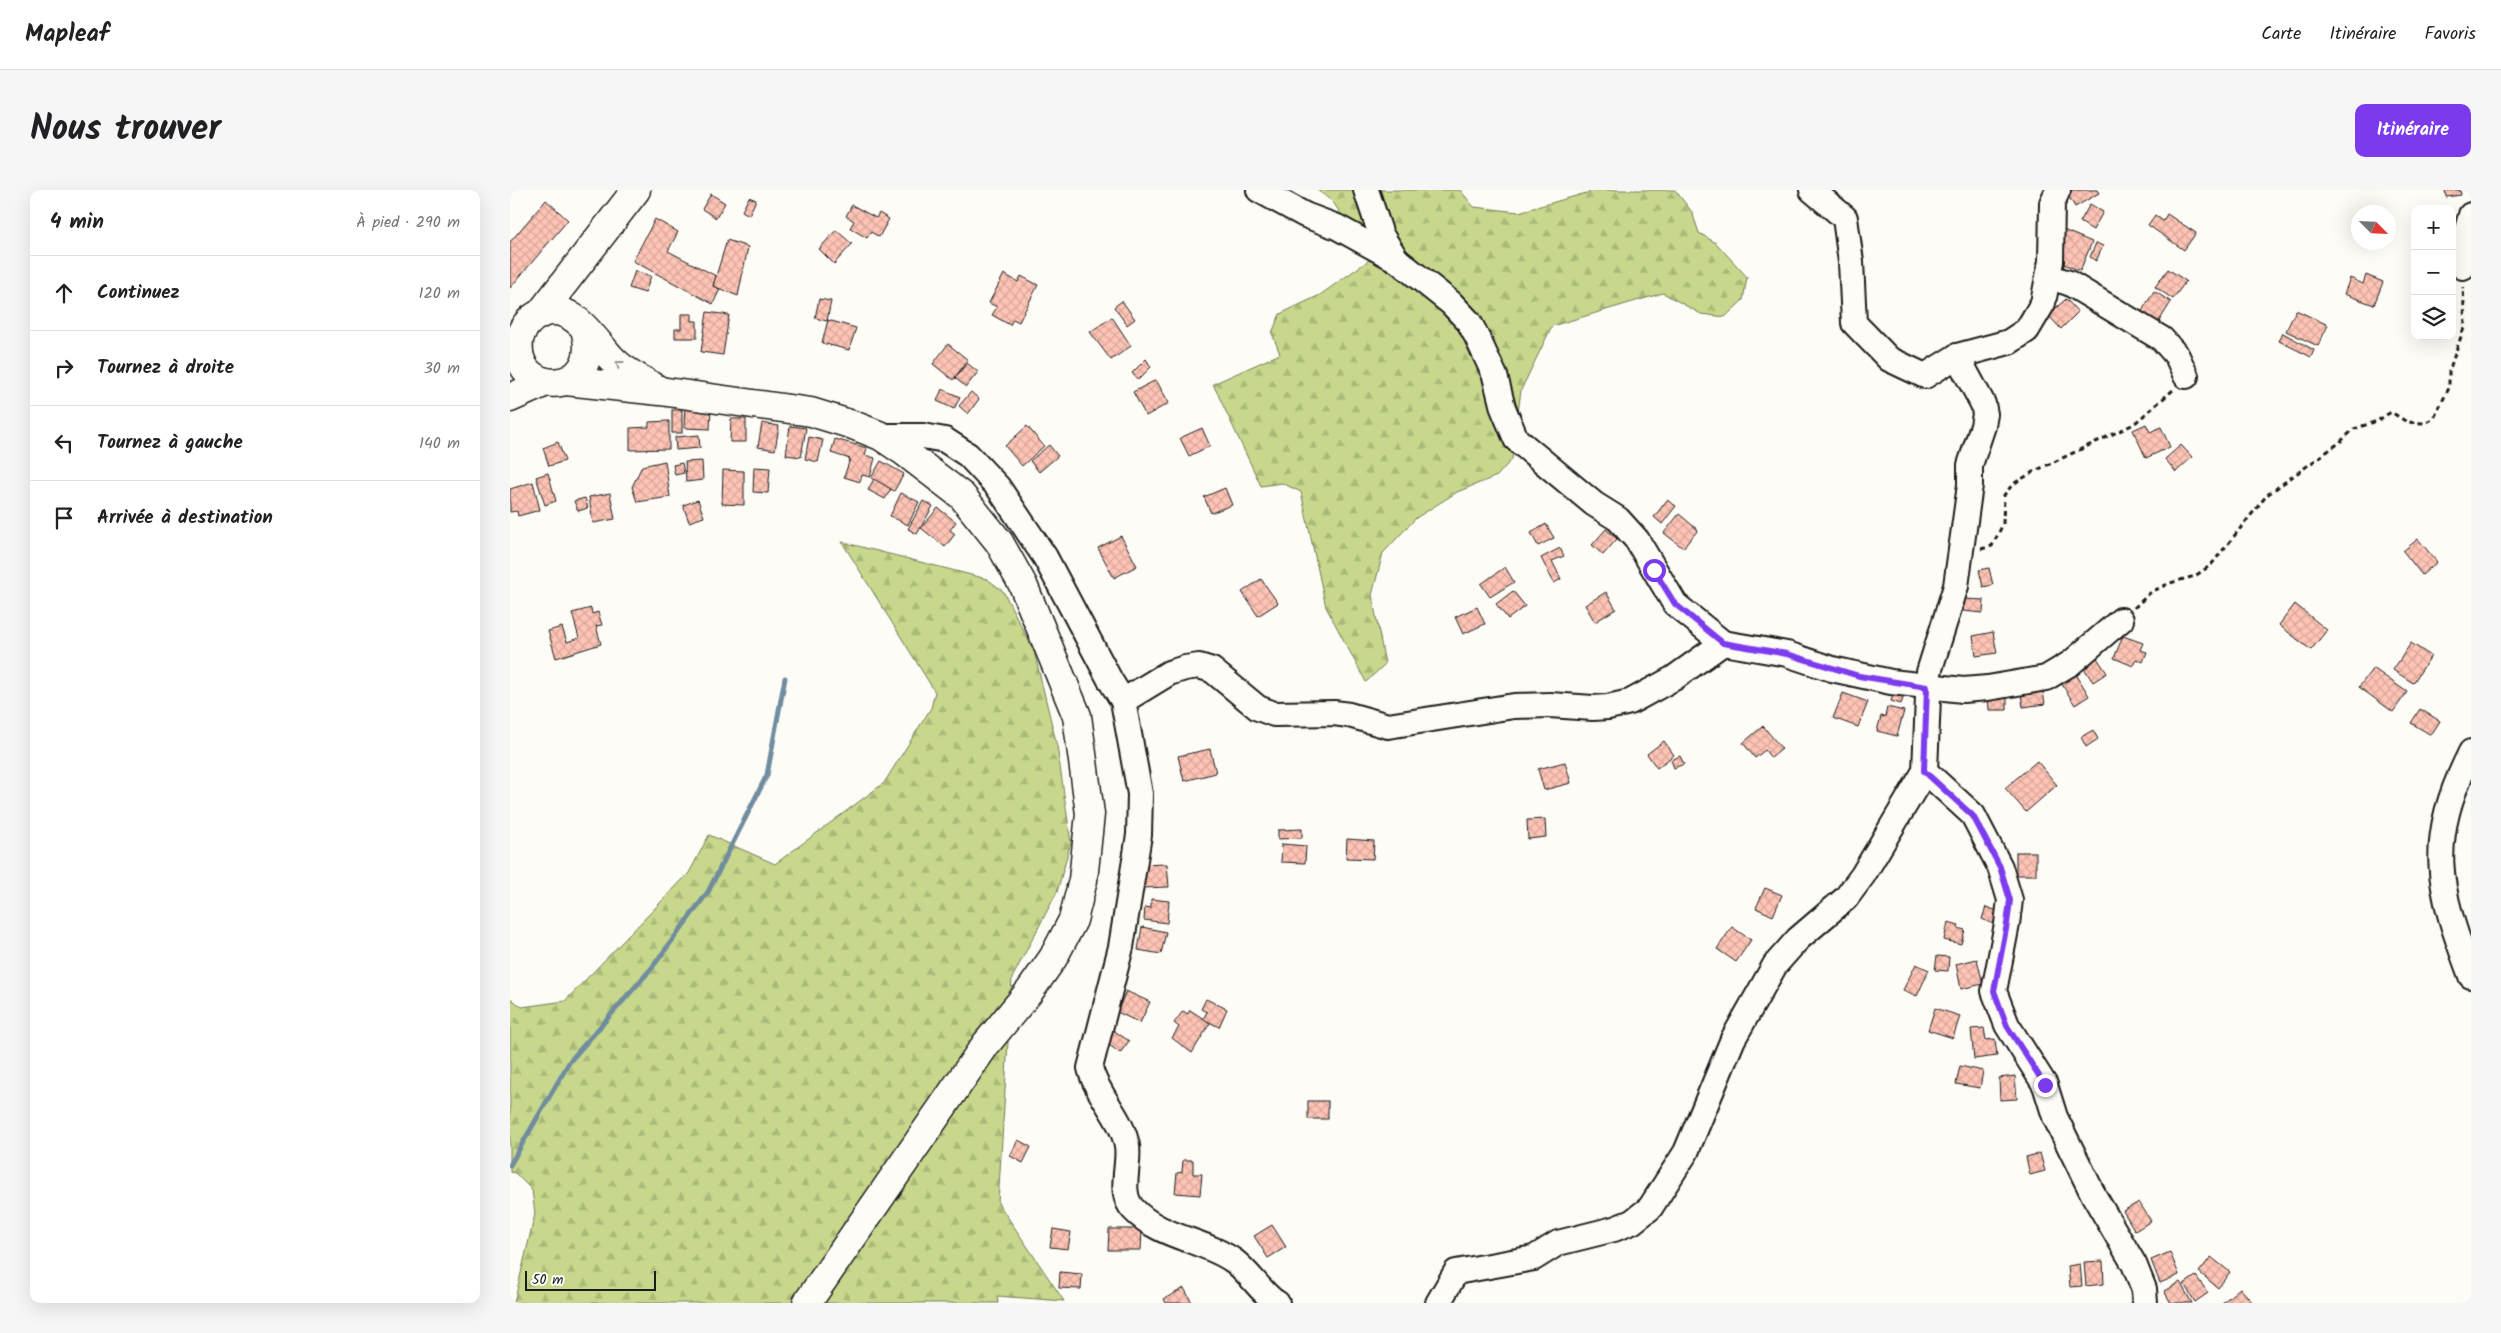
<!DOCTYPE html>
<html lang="fr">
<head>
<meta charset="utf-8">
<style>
  body { margin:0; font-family:Kalam,sans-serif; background:#f6f6f6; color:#202124 }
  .controls { position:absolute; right:15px; top:15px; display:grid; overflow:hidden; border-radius:10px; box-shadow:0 5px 20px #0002 }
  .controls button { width:45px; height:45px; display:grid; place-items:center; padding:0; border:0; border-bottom:1px solid #e0e0e0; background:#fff; color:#202124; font:25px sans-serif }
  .compass { position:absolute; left:1841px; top:15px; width:45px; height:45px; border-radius:50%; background:#fff; box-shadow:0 5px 20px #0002; rotate:114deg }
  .scale { position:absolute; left:15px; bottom:12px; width:131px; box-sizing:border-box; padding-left:5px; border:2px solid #1c1c1c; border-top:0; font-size:14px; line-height:18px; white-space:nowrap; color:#1c1c1c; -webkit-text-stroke:4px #fdfcf7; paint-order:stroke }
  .stop { position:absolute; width:15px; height:15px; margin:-11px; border:4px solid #7c3aed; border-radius:50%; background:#fff }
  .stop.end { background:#7c3aed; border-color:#fff; box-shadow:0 1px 5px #0008 }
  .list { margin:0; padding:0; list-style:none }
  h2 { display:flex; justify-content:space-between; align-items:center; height:65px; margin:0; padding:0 20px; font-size:21px }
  h2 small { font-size:16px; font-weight:400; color:#757577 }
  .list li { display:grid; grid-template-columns:32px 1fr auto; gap:15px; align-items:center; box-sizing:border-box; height:75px; padding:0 20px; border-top:1px solid #e0e0e0 }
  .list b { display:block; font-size:19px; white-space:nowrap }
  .list em { font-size:16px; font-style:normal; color:#757577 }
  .icon { flex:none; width:28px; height:28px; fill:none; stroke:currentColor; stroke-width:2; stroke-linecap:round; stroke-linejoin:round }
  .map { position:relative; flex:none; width:1961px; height:1113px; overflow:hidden; border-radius:10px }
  header { display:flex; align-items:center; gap:30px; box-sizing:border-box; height:70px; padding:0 25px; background:#fff; border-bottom:1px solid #e0e0e0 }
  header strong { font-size:24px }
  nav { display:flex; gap:28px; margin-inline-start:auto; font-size:18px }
  .intro { display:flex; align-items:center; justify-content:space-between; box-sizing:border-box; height:120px; padding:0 30px }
  h1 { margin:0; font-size:35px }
  .button { padding:12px 22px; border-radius:10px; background:#7c3aed; color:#fff; font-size:18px; font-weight:700 }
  main { display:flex; gap:30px; padding:0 30px }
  aside { flex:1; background:#fff; border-radius:10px; box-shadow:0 5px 20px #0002 }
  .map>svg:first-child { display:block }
  .forest { fill:url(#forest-firs); stroke:#727a54 }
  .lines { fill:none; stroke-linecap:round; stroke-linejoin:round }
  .stream { stroke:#718c9f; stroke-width:5 }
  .building { fill:url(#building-cross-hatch); stroke:#1c1c1c }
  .minor-casing { stroke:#1c1c1c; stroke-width:28 }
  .highway-casing { stroke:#1c1c1c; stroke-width:31 }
  .path { stroke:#1c1c1c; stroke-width:3; stroke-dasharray:5 4; stroke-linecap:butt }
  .minor { stroke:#fdfcf7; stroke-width:24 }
  .highway { stroke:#fdfcf7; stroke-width:28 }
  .oneway { stroke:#989794 }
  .route { stroke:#7c3aed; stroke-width:6 }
</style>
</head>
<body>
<header>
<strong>Mapleaf</strong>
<nav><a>Carte</a><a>Itinéraire</a><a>Favoris</a></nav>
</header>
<div class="intro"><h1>Nous trouver</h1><a class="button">Itinéraire</a></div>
<main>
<aside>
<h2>4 min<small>À pied · 290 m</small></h2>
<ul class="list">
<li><svg class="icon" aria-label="ahead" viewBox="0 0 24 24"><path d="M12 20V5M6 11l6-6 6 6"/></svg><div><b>Continuez</b></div><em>120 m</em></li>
<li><svg class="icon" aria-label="right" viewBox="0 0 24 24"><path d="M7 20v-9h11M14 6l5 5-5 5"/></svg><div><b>Tournez à droite</b></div><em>30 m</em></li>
<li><svg class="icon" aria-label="left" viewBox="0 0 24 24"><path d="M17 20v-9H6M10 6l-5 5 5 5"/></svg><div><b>Tournez à gauche</b></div><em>140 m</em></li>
<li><svg class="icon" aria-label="arrive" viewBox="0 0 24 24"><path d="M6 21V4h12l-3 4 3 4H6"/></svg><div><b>Arrivée à destination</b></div></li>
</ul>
</aside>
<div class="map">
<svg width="1961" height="1113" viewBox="0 0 1961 1113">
  <defs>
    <pattern id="forest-firs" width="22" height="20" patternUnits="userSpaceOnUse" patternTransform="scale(1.25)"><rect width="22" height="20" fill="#c7d88c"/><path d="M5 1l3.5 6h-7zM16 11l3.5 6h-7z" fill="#aab978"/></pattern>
    <pattern id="building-cross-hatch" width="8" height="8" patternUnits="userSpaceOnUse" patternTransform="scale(1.25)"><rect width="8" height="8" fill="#fec4b5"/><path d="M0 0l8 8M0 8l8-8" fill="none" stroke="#d9a89b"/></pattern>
  </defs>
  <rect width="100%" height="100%" fill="#fdfcf7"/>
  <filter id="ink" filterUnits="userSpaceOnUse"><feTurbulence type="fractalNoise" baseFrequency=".02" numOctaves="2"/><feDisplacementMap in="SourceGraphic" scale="10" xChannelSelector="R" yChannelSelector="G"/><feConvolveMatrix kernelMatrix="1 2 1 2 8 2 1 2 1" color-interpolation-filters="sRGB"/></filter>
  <g filter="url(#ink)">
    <g class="forest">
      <path d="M807,0H950L964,17L1009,22L1087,0H1165L1182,22L1189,43L1206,53L1237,87L1233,110L1215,127L1191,124L1153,103L1042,136L1011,200L1002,269L987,286L947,302L906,328L873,363L862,405L875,474L856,492L816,417L791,302L772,293L751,296L703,194L770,164L762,143L770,124L810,105L862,68L822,11Z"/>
      <path d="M332,352L477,389L493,401L524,461L547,556L561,652L547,702L502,788L488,1013L554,1111L487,1106L488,1113H4L25,1024L22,1000L5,983L0,982V808L12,817L55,811L179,683L199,645L265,674L374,593L421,518L425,502Z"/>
    </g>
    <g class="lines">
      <path class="stream" d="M0,975L60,871L141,779L198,702L257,585L275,488"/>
    </g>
    <g class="building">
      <path d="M1555,0H1587L1589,3L1565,17Z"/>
      <path d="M1935,0H1950L1951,5L1936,7Z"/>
      <path d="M201,4L215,13L206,28L192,19Z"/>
      <path d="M239,7L246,10L239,25L232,21Z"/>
      <path d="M36,10L58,30L0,98V52Z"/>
      <path d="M1580,14L1593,22L1583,40L1570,32Z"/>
      <path d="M342,15L366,28L369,23L379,29L369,47L361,42L357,48L340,38L344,31L336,26Z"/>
      <path d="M1657,24L1686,43L1674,60L1638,35L1645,25L1653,31Z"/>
      <path d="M145,29L168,42L158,61L206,86L203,96L210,99L203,114L123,71Z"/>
      <path d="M1551,39L1582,52L1570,81L1549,72L1554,62L1543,57Z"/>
      <path d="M326,40L342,54L324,74L309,59Z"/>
      <path d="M217,50L238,57L228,106L203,96Z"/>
      <path d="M1586,53L1593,56L1586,71L1580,67Z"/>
      <path d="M1658,79L1676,91L1663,109L1645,97Z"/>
      <path d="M125,81L141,86L135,103L119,98Z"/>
      <path d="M494,84L508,92L511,86L528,95L509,132L503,129L500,135L482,125L487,117L479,113Z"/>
      <path d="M1856,85L1873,92L1864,115L1834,104L1840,88L1853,94Z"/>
      <path d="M1644,101L1661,112L1646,136L1629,126Z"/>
      <path d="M309,109L321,111L317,131L305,128Z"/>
      <path d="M1556,109L1568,122L1551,139L1538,125Z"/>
      <path d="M612,111L625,129L617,135L604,117Z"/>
      <path d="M1786,120L1818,135L1808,156L1776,141Z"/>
      <path d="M197,122L219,125L213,165L191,162Z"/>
      <path d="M171,124H182V131H187V148H165V139H171Z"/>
      <path d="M602,127L621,156L601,170L580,142Z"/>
      <path d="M318,130L346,138L339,160L312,153Z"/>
      <path d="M1773,143L1804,160L1801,167L1769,151Z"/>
      <path d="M438,154L458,170L443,190L423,174Z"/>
      <path d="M636,169L641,177L628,190L622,183Z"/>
      <path d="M457,173L468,182L456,197L445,188Z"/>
      <path d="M646,190L659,213L636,226L623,202Z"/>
      <path d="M432,199L450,207L444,219L427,211Z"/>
      <path d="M461,202L469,209L458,224L449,216Z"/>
      <path d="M175,214L201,219L200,239L174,238Z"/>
      <rect x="162" y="220" width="10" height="23"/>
      <path d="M221,229H236V252H220Z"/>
      <path d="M159,231V259L120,260V238L139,237V232Z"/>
      <path d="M252,233L269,236L265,260L248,257Z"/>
      <path d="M1636,234L1640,242L1651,237L1660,257L1636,268L1623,240Z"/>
      <path d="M280,236L296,238L291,267L276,265Z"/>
      <path d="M517,236L534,256L512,276L495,256Z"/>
      <path d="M692,238L700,256L679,266L670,248Z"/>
      <path d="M189,245L190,258L166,260L165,247Z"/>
      <path d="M299,247L313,250L308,272L295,269Z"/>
      <path d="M325,249L357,258L355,265L365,268L360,287L352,285L350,292L334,287L340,269L321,263Z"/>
      <path d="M48,252L55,271L39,276L33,258Z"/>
      <path d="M539,255L548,266L529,282L520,271Z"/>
      <path d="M1671,255L1682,267L1666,282L1655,269Z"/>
      <path d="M155,271L160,307L127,312L122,297L132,276Z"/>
      <path d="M192,271L193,290L176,292L175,272Z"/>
      <path d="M371,271L394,284L384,301L361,288Z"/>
      <path d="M172,273L174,283L165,285L163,275Z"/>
      <path d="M244,277L260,278L258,303L243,302Z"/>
      <path d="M213,280L234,281V315L212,314Z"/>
      <path d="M38,283L46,311L35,315L26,287Z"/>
      <path d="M364,289L381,299L375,309L358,300Z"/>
      <path d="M23,292L30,320L8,326L7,321L0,322V299Z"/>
      <path d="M715,298L722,315L701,323L694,307Z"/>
      <path d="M100,303L105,329L83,333L79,307Z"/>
      <path d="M391,303L409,312L398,335L380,326Z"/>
      <path d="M75,308L78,318L68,321L64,311Z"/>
      <path d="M188,310L194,327L179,332L173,315Z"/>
      <path d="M1157,310L1166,316L1152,334L1144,327Z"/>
      <path d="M413,311L423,316L407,344L398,339Z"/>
      <path d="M428,318L446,332L440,340L445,344L435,357L411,338Z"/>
      <path d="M1169,324L1188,340L1173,358L1154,343Z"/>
      <path d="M1036,334L1044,348L1028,356L1021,343Z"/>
      <path d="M1096,339L1107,349L1093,365L1082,355Z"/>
      <path d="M611,346L627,376L604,388L588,358Z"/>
      <path d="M1908,349L1927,372L1912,385L1893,361Z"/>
      <path d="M1050,358L1054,366L1042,371L1051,389L1044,393L1031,368Z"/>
      <path d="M995,377L1004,392L980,407L971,394Z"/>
      <path d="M1479,378L1483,395L1473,397L1469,380Z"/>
      <path d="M751,389L768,413L748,426L732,402Z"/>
      <path d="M1003,401L1015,416L998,429L986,414Z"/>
      <path d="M1096,402L1106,419L1085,432L1075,415Z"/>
      <path d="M1454,409L1474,410L1473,423L1453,421Z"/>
      <path d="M1785,414L1817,440L1801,460L1769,435Z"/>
      <path d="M967,417L975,434L953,444L945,427Z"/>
      <path d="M81,418L82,424L88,422L92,435L86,436L91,454L46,468L38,441L52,437L57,452L69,448L62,423Z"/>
      <path d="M1483,442L1487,463L1466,466L1463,446Z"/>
      <path d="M1613,446L1633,453L1630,460L1637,462L1633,472L1626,469L1623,476L1604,468Z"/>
      <path d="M1901,453L1921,466L1903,493L1883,480Z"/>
      <path d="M1583,462L1597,483L1583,492L1569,471Z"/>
      <path d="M1863,478L1897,502L1883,522L1849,497Z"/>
      <path d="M1563,479L1579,506L1565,515L1548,488Z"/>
      <path d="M1533,501L1535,514L1513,517L1511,504Z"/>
      <path d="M1384,502L1394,506L1391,514L1381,511Z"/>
      <path d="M1333,503L1358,512L1348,537L1323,528Z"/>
      <path d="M1478,503L1489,507H1497V520H1479Z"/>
      <path d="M1377,517L1394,521L1387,546L1367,541L1371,526L1375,527Z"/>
      <path d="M1910,519L1930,531L1921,545L1901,533Z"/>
      <path d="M1253,536L1272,559L1261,568L1255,560L1245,568L1233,553Z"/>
      <path d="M1583,540L1588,549L1576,557L1571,547Z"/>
      <path d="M1154,551L1164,565L1147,578L1137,564Z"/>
      <path d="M700,559L706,583L674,591L668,566Z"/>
      <path d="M1170,566L1174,574L1164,578L1161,570Z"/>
      <path d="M1527,571L1547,595L1516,622L1495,598Z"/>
      <path d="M1055,572L1061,593L1034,600L1028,579Z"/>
      <path d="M1035,629L1036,647L1018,649L1017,630Z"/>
      <path d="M792,639V648L768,649V640Z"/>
      <path d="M837,649L864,651L863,669L836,668Z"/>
      <path d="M772,654L796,656L795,673L771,672Z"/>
      <rect x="1506" y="662" width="20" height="23"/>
      <path d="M657,674L659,697L631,698L630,675Z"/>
      <path d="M1255,698L1272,705L1263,726L1246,718Z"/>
      <path d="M641,709L659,711L657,733L634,730L635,717L641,718Z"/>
      <path d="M1476,717L1488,721L1483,734L1472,729Z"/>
      <path d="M1438,732L1449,735L1448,738L1455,740L1451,754L1434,750Z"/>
      <path d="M632,737L656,742L651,764L628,760Z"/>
      <path d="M1222,737L1241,750L1226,772L1207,759Z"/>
      <path d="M1427,766L1439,767L1438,781L1425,780Z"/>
      <path d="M1467,769L1473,794L1451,799L1446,774Z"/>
      <path d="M1406,774L1419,780L1407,806L1393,800Z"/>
      <path d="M616,801L640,812L630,833L607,822Z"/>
      <path d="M696,809L717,819L709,837L693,829L697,822L691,819Z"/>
      <path d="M1425,818L1450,826L1443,848L1418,840Z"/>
      <path d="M680,820L700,833L682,863L662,848L669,837L664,833L673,821L678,824Z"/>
      <path d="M1474,838L1476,850L1485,849L1487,866L1464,869L1461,839Z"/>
      <path d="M603,840L619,851L610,863L594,851Z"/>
      <path d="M1450,876L1473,881L1470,898L1446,894Z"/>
      <path d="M1505,886L1507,909L1490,910L1489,888Z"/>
      <rect x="798" y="911" width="20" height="18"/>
      <path d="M508,950L521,957L513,973L500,966Z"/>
      <path d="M1530,963L1535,981L1520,985L1516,967Z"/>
      <path d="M673,970H683V984H692L690,1005L665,1003L667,983L672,982Z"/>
      <path d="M1629,1012L1641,1031L1625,1041L1613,1021Z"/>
      <path d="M762,1035L776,1057L758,1068L744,1046Z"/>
      <path d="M543,1039L561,1042L558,1059L540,1057Z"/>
      <path d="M599,1039H632L631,1060H598Z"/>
      <path d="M1660,1062L1669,1085L1650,1093L1641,1070Z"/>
      <path d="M1701,1067L1720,1082L1708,1098L1689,1082Z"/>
      <path d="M1593,1071L1594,1094L1576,1096L1574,1072Z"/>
      <path d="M1570,1074L1572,1096L1560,1097L1558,1076Z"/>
      <path d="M550,1082L572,1084L571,1099L549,1098Z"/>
      <path d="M1686,1086L1698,1103L1685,1112L1674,1094Z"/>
      <path d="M1670,1092L1682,1113H1661L1654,1101Z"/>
      <path d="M674,1098L682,1113H656L654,1109Z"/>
      <path d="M1730,1098L1743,1113H1712Z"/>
    </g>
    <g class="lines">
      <g class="minor-casing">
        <g id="minor">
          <path d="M749,0L795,25L827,37L887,70L941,113L959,132L967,147L985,186L993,218L1006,249L1084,314L1108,329L1127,350L1165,414L1213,453L1277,464L1322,479L1381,492L1453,500L1478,498L1536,488L1561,473L1611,430"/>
          <path d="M856,0L871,45L887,70"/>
          <path d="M1302,0L1335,28L1341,72L1344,133L1379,169L1415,186L1447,166L1499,152L1517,140L1533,113L1541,71L1542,13L1548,0"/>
          <path d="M1953,77L1956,43L1961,25"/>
          <path d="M1539,87L1559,93L1652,149L1667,166L1676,186"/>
          <path d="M1447,166L1473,214L1475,224L1473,236L1460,275V295L1446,396L1419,482L1415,581L1463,625L1490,677L1500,710L1497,734L1484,801L1497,835L1535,895L1545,927L1584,1006L1624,1074L1634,1099L1635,1113"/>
          <path d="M371,246H413L435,250L458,265L488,297L535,367L600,490L613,511L630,604L629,645L611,757L580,878C587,906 612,927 617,956C620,976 608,1003 623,1019C650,1048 693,1049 724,1071C739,1082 754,1106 767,1113"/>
          <path d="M613,511L659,483L675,478L689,476L702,480L748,518L764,524L824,523L839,525L878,536L1004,516L1040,515L1083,518L1098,517L1120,512L1164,488L1213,453"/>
          <path d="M1961,562C1916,651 1927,696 1961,786"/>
          <path d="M928,1113L946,1082L1024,1068L1048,1053L1104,1039L1122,1032L1140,1018L1176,962L1223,849L1265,775L1288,749L1336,708L1353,685L1415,581"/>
        </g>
      </g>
      <g class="highway-casing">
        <g id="highway">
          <path d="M30,124L126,0"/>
          <path d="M75,139C95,207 2,210 9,150C11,139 20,128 30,124C63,109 85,153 105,172C116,183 133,190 147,199"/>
          <path d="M56,191L150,201L301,222L343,235L371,246L392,260L452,306L489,352L513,395L567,526L580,624L573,690L563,730L543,768L519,802L476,854L297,1113"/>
          <path d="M0,208L36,192"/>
        </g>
      </g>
      <g class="path">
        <path d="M1471,359L1482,356L1493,334L1494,305L1503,294L1525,281L1624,234L1663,200"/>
        <path d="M1624,418L1641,402L1660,393L1685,386L1701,375L1757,305L1829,253L1844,239L1867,231L1881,222L1897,232L1915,233L1924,228L1939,198V181L1955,135L1953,97"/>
      </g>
      <use href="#minor" class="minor"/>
      <use href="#highway" class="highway"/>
    </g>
    <defs><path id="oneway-chevron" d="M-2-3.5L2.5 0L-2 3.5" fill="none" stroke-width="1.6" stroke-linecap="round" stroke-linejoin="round" transform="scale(1.25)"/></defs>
    <use class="oneway" href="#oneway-chevron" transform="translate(109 174) rotate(-143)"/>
  </g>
  <g class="lines" filter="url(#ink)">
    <path class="route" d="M1144,380L1165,414L1213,453L1277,464L1349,486L1417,497L1414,581L1463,626L1490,677L1500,710L1497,734L1484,801L1497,836L1535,895"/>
  </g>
</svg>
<div class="controls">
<button>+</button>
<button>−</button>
<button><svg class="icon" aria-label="layers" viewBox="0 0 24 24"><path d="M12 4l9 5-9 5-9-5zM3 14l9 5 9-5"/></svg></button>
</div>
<svg class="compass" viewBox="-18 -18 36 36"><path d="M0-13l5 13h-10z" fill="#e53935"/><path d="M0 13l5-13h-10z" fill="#757577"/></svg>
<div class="scale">50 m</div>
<div class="stop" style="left:1144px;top:380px"></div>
<div class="stop end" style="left:1535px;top:895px"></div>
</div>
</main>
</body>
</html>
